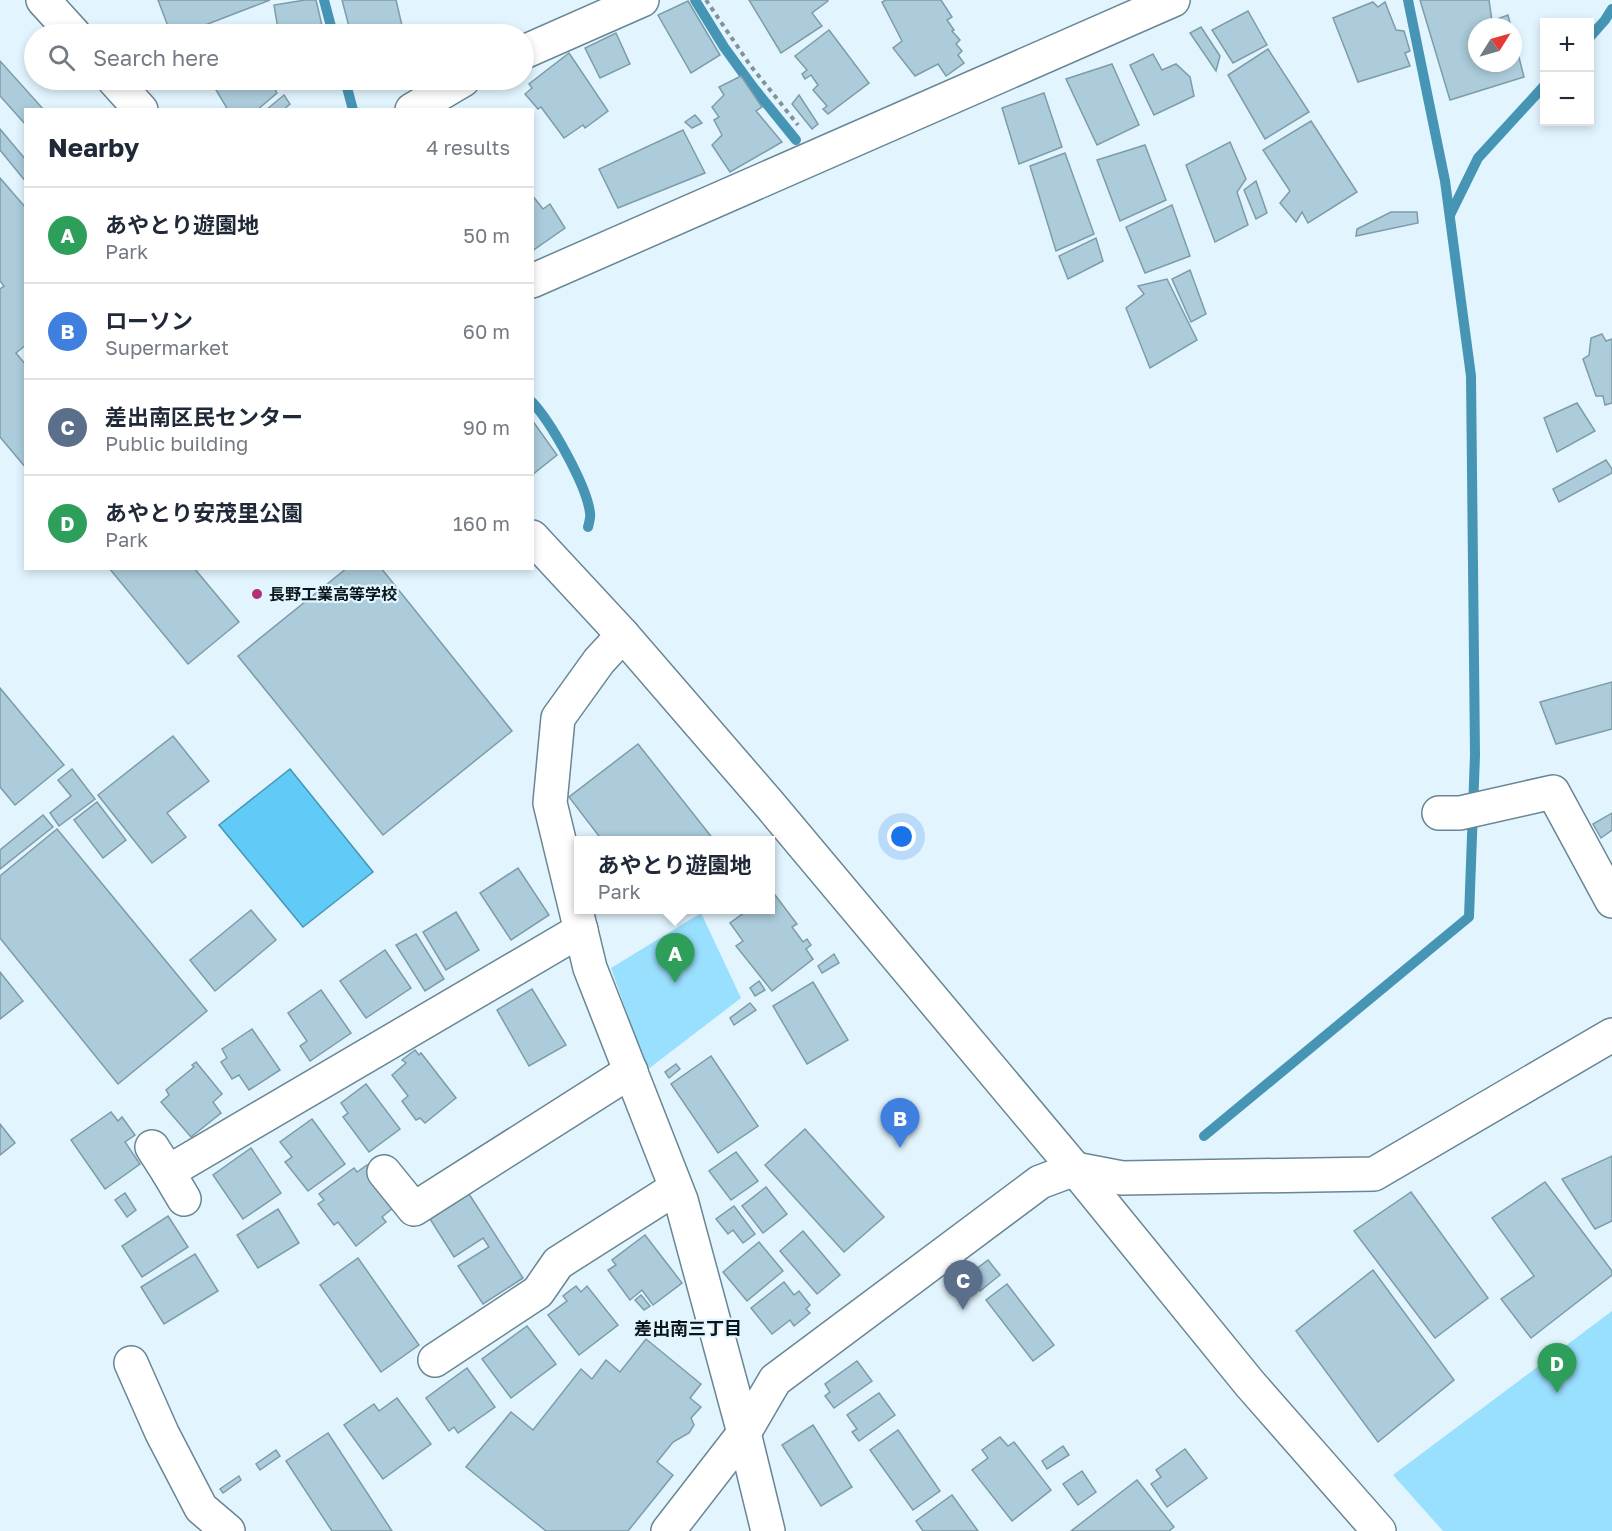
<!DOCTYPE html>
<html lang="en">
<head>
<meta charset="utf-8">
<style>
  body { margin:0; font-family:"Golos Text","Noto Sans JP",sans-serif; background:#f2f2f3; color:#1f2937 }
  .controls { position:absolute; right:18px; top:18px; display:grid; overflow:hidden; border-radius:0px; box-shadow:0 3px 9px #0003 }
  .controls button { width:54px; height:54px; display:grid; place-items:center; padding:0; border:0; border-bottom:2px solid #e0e1e3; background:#fff; color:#1f2937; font:30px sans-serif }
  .compass { position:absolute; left:1468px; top:18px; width:54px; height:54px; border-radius:50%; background:#fff; box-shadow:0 3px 9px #0003; rotate:53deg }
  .you { position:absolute; left:902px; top:837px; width:21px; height:21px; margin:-15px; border:4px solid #fff; border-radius:50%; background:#1a73e8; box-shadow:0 0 0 9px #1a73e833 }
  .badge { display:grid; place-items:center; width:39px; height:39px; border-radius:50%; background:#0b8043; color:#fff; font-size:20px; font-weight:700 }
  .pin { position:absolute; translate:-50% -50px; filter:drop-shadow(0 2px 3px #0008) }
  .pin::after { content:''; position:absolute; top:32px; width:21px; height:18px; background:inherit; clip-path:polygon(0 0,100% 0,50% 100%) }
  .popup { position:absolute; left:574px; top:836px; width:201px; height:78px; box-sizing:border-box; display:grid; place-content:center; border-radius:0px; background:#fff; filter:drop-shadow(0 2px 4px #0005); font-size:20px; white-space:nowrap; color:#747a83 }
  .popup b { font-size:22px; color:#1f2937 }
  .popup::after { content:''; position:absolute; left:50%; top:100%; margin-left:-12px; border:12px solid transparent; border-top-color:#fff }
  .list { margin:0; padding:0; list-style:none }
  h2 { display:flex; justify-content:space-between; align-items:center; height:78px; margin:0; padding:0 24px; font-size:26px }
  h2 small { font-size:20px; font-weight:400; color:#747a83 }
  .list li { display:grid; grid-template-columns:39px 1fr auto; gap:18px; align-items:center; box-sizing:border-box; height:96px; padding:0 24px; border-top:2px solid #e0e1e3 }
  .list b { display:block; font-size:22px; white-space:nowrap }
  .list p { margin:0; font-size:20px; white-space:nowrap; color:#747a83 }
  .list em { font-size:20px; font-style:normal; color:#747a83 }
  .icon { flex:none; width:33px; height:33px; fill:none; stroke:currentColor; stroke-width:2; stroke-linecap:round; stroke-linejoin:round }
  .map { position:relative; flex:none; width:1612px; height:1531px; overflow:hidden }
  .search { position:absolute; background:#fff; box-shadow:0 3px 9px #0003; left:24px; top:24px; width:510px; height:66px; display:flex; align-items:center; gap:15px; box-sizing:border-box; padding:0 21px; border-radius:33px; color:#747a83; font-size:22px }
  .panel { position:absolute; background:#fff; box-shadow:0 3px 9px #0003; left:24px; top:108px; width:510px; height:462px; border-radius:0px }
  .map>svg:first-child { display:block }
  .green { fill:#99dffe }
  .water { fill:#60cbf7; stroke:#4695b5; stroke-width:1.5 }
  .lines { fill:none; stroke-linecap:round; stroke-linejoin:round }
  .stream { stroke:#4695b5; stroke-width:10 }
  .building { fill:#acccdb; stroke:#7d9caa; stroke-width:1.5 }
  .street-casing { stroke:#688694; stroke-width:36 }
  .secondary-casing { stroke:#688694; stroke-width:36 }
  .path { stroke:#829299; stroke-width:4; stroke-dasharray:4.5 4.5; stroke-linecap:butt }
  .street { stroke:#fff; stroke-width:33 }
  .secondary { stroke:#fff; stroke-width:33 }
  .poi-dot { fill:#b33078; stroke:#e2f5fe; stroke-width:2 }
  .labels { text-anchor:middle; stroke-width:4.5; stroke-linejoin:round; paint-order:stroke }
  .poi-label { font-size:16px; font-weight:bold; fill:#0a161b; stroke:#e2f5fe; text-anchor:start }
  .neighbourhood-label { font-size:18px; font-weight:bold; fill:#0a161b; stroke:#e2f5fe }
</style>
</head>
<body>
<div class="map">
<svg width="1612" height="1531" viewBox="0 0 1612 1531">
  <rect width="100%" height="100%" fill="#e2f5fe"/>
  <g class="green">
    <path d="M701,913L741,998L647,1070L611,968Z"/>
    <path d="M1612,1311V1531H1443L1393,1475Z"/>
  </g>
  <path class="water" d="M290,769L373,872L303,927L219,825Z"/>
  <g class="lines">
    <g class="stream">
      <path d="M324,0L333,34"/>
      <path d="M695,0L724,47L753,87L796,140"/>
      <path d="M1590,37L1605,20L1612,9"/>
      <path d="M345,80L353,110"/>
      <path d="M1450,215L1478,158L1544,86"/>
      <path d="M532,402C551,422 587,486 590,513C591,517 589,523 588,527"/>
      <path d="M1204,1136L1469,917L1475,755L1471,376L1445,181L1408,0"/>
    </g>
  </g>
  <g class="building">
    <path d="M158,0H270L182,34H171Z"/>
    <path d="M305,0H316L324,34H288L286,28L278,29L274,5Z"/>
    <path d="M342,0H396L404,34H351Z"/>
    <path d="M749,0H827L828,1L812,13L822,26L781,53Z"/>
    <path d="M886,0H941L952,17L947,20L954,30L952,31L960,40L956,44L962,51L958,55L964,63L946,76L938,64L915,76L893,48L902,41L882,2Z"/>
    <path d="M1420,0H1489L1492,21L1508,15L1511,27H1477V63H1513V34L1524,77L1450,100Z"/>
    <path d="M688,1L720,55L691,73L658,15Z"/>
    <path d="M1373,2L1378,7L1385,2L1396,30L1404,31L1410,51L1405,53L1410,66L1358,82L1333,18Z"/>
    <path d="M1248,11L1267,45L1233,63L1212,30Z"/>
    <path d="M1201,27L1220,56L1216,71L1190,33Z"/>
    <path d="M829,30L869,83L828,114L823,109L827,106L813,90L818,85L811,75L805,79L802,74L807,70L795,56Z"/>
    <path d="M616,33L630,64L600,78L585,48Z"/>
    <path d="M1268,49L1309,112L1265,139L1228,75Z"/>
    <path d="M569,53L608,111L585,128L583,125L564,138L541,107L538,109L525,94L532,88L529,84Z"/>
    <path d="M1153,54L1162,70L1176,64L1190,77L1194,96L1154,115L1130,65Z"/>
    <path d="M0,61L44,110H26V125L0,96Z"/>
    <path d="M1112,64L1139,125L1097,145L1066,79Z"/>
    <path d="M741,76L762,107L756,111L782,142L730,172L712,145L722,135L714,120L719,117L712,107L724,95L719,87Z"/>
    <path d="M210,80H270L277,93L257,110H228Z"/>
    <path d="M386,80H414V81L390,86Z"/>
    <path d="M1044,93L1062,147L1019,164L1002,108Z"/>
    <path d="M284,95L290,104L283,110H266Z"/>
    <path d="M799,95L818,124L812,129L792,104Z"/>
    <path d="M695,115L702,123L692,128L685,122Z"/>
    <path d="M1311,121L1357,192L1308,223L1302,212L1296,222L1280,203L1290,191L1263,150Z"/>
    <path d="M0,129L26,160V182L0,150Z"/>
    <path d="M683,130L705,173L618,208L599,169Z"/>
    <path d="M1230,142L1246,179L1237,192L1248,225L1215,242L1186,165Z"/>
    <path d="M1145,145L1166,200L1120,221L1097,160Z"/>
    <path d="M1065,153L1094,234L1056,251L1030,166Z"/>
    <path d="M0,178L26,208V345L16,353L26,365V468L0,437V289L4,286L0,281Z"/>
    <path d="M1256,181L1267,213L1256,219L1244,190Z"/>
    <path d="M532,195L543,209L550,204L565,228L532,251Z"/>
    <path d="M1172,205L1190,256L1145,273L1126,227Z"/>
    <path d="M1391,212H1417L1418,223L1356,236L1357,229Z"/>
    <path d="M1096,238L1103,261L1068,279L1059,256Z"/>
    <path d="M1190,270L1206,314L1191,322L1172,279Z"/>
    <path d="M1167,279L1197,340L1150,368L1126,308L1144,294L1138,286Z"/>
    <path d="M1602,334L1606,341L1612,339V403L1605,405L1603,396H1596L1583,359L1589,355L1591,338Z"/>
    <path d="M1577,403L1595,431L1557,452L1544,418Z"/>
    <path d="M532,420L557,455L532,475Z"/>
    <path d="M1606,460L1612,469V473L1559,502L1553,489Z"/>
    <path d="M109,568H194L239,622L188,664Z"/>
    <path d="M347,568H381L512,731L383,835L238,656Z"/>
    <path d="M1612,682V729L1556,744L1540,702Z"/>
    <path d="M0,688L64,765L15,805L0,787Z"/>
    <path d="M173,736L209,781L167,813L186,837L152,863L98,795Z"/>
    <path d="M638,744L714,840H602L569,797Z"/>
    <path d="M72,769L95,799L59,826L50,813L71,796L58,780Z"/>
    <path d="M97,802L126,840L103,858L74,820Z"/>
    <path d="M1612,813V830L1601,838L1593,824Z"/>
    <path d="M43,815L53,827L0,869V850Z"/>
    <path d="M57,829L207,1011L118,1084L0,938V876Z"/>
    <path d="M518,868L549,915L511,940L480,893Z"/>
    <path d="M772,891L797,924L792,927L803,942L807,939L811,945L806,949L813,959L772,991L736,946L743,941L730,923L748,910H771Z"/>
    <path d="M251,910L276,940L215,991L190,960Z"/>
    <path d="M456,912L479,950L446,970L423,932Z"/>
    <path d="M416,934L444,979L425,991L396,945Z"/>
    <path d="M385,950L411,988L366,1018L340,981Z"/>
    <path d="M834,954L839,963L822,973L818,966Z"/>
    <path d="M0,972L23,1001L0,1019Z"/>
    <path d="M759,981L765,990L755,996L750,988Z"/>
    <path d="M813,982L848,1040L807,1064L773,1006Z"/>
    <path d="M532,989L566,1045L529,1066L497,1010Z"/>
    <path d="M321,990L351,1033L310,1061L300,1046L307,1041L288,1013Z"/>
    <path d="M750,1003L756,1010L734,1025L730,1018Z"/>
    <path d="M252,1029L280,1070L249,1090L239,1075L232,1079L221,1062L227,1058L222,1049Z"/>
    <path d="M415,1050L419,1055L421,1053L456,1098L425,1123L420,1118L416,1120L402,1101L408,1096L392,1075L406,1063L402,1060Z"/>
    <path d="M711,1056L758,1126L718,1153L671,1084Z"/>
    <path d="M196,1062L222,1094L213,1102L221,1113L191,1137L161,1102L169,1095L166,1090L194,1067L192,1065Z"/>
    <path d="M676,1064L680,1069L669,1078L665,1072Z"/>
    <path d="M366,1084L400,1129L369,1152L343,1117L348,1113L341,1103Z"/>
    <path d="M111,1112L118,1121L122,1117L135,1135L125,1142L140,1164L105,1189L71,1140Z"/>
    <path d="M312,1119L345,1164L308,1191L285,1162L292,1157L280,1142Z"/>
    <path d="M0,1124L15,1143L0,1155Z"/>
    <path d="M805,1129L884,1217L844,1252L765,1165Z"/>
    <path d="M251,1148L281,1193L243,1219L213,1175Z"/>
    <path d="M736,1152L758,1181L731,1200L709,1171Z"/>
    <path d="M1612,1156V1221L1595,1229L1562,1179Z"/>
    <path d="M367,1165L383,1186L394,1207L382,1217L386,1222L356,1246L338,1222L334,1225L318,1204L324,1200L319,1194L354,1168L357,1172Z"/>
    <path d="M1545,1182L1612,1271V1275L1531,1338L1501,1299L1534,1276L1492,1218Z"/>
    <path d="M766,1187L787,1214L763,1233L742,1206Z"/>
    <path d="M1411,1192L1488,1298L1435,1338L1354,1231Z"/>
    <path d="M125,1193L136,1210L127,1217L115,1200Z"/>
    <path d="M469,1194L523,1278L483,1304L458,1266L489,1247L483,1238L454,1257L430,1219Z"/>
    <path d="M734,1206L755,1234L743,1243L733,1230L728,1234L716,1219Z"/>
    <path d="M278,1209L299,1243L258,1268L237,1235Z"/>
    <path d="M168,1216L188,1247L142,1277L122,1246Z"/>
    <path d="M803,1231L840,1275L817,1294L780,1251Z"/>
    <path d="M645,1235L682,1283L653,1305L642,1290L630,1300L608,1270L616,1265L612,1260Z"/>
    <path d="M759,1242L783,1271L747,1301L723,1272Z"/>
    <path d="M195,1254L218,1291L164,1324L141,1287Z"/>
    <path d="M358,1258L419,1345L381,1372L320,1285Z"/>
    <path d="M988,1260L1000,1275L980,1291L968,1275Z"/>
    <path d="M1373,1270L1454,1380L1378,1442L1296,1331Z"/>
    <path d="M784,1282L794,1295L799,1291L810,1305L806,1309L810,1313L794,1326L790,1320L772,1334L751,1308Z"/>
    <path d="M1007,1284L1054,1345L1033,1361L986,1300Z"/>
    <path d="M576,1286L581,1292L587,1286L618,1325L579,1355L548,1315L567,1301L563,1296Z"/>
    <path d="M641,1295L650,1306L644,1310L635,1300Z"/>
    <path d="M527,1326L556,1364L511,1398L482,1359Z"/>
    <path d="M646,1339L701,1384L690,1398L701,1407L691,1418L694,1425L689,1433L673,1442L657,1462L673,1475L628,1531H546L466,1467L511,1412L533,1430L581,1369L592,1379L606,1360L620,1372Z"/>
    <path d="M857,1361L872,1381L834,1408L825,1396L830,1392L825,1384Z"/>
    <path d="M467,1368L495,1407L458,1433L454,1427L449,1431L426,1398Z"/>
    <path d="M879,1393L895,1415L859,1441L852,1432L857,1429L847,1415Z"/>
    <path d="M397,1398L431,1444L383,1479L344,1425L374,1404L379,1411Z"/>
    <path d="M813,1425L852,1487L821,1506L782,1445Z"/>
    <path d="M898,1430L940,1491L913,1510L870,1450Z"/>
    <path d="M328,1433L392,1531H332L286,1461Z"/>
    <path d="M1000,1437L1008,1446L1014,1442L1051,1490L1012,1521L972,1470L988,1458L982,1450Z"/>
    <path d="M1063,1446L1069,1455L1047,1469L1042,1461Z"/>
    <path d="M1185,1449L1207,1478L1167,1507L1151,1484L1161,1477L1156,1470Z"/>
    <path d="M276,1450L280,1456L260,1470L256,1464Z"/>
    <path d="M1082,1471L1096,1492L1078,1505L1063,1484Z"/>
    <path d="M239,1476L241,1480L223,1493L220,1489Z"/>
    <path d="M1137,1480L1174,1527L1169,1531H1071Z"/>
    <path d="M952,1495L978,1531H923L916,1521Z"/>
  </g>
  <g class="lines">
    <g class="street-casing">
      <g id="street">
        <path d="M524,52L642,0"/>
        <path d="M412,110L463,80"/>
        <path d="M532,281L1173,0"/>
        <path d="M623,635L599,661L558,718L550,803L590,968L681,1200L744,1433L768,1531"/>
        <path d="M1439,813H1460L1553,792L1612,901"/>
        <path d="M152,1147L168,1172L581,930"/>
        <path d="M168,1172L184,1199"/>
        <path d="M384,1172L414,1209L631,1071"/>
        <path d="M435,1360L538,1292L558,1263L676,1188"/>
        <path d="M131,1363L162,1433L201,1508L228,1531"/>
        <path d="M668,1531L744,1433L775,1380L1040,1182L1075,1169L1122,1178L1374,1174L1612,1035"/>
      </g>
    </g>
    <g class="secondary-casing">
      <g id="secondary">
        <path d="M43,0L74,34"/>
        <path d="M114,80L141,110"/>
        <path d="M532,537L623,635L770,805L1075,1169L1250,1384L1379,1531"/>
      </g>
    </g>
    <path class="path" d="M706,0L750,65L798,125"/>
    <use href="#street" class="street"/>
    <use href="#secondary" class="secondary"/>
  </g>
  <circle class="poi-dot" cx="257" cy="594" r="6"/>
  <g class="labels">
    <g class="poi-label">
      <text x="269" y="600">長野工業高等学校</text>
    </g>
    <g class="neighbourhood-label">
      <text x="688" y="1335">差出南三丁目</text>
    </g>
  </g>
</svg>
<div class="controls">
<button>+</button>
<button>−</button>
</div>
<svg class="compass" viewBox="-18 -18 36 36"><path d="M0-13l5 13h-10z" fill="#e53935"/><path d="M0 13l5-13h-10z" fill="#747a83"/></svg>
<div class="you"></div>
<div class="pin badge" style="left:675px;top:983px;background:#2e9e5b">A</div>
<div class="popup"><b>あやとり遊園地</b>Park</div>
<div class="pin badge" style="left:900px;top:1148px;background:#3f7fe0">B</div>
<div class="pin badge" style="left:963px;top:1310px;background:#5c6f8a">C</div>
<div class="pin badge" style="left:1557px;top:1393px;background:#2e9e5b">D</div>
<div class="search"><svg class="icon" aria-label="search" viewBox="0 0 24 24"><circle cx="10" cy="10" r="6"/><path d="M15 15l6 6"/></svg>Search here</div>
<section class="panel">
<h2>Nearby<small>4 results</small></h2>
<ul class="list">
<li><span class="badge" style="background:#2e9e5b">A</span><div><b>あやとり遊園地</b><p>Park</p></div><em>50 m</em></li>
<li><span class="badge" style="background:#3f7fe0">B</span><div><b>ローソン</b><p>Supermarket</p></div><em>60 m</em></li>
<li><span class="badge" style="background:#5c6f8a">C</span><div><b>差出南区民センター</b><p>Public building</p></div><em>90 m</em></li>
<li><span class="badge" style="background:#2e9e5b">D</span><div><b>あやとり安茂里公園</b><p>Park</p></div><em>160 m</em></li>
</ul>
</section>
</div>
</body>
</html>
